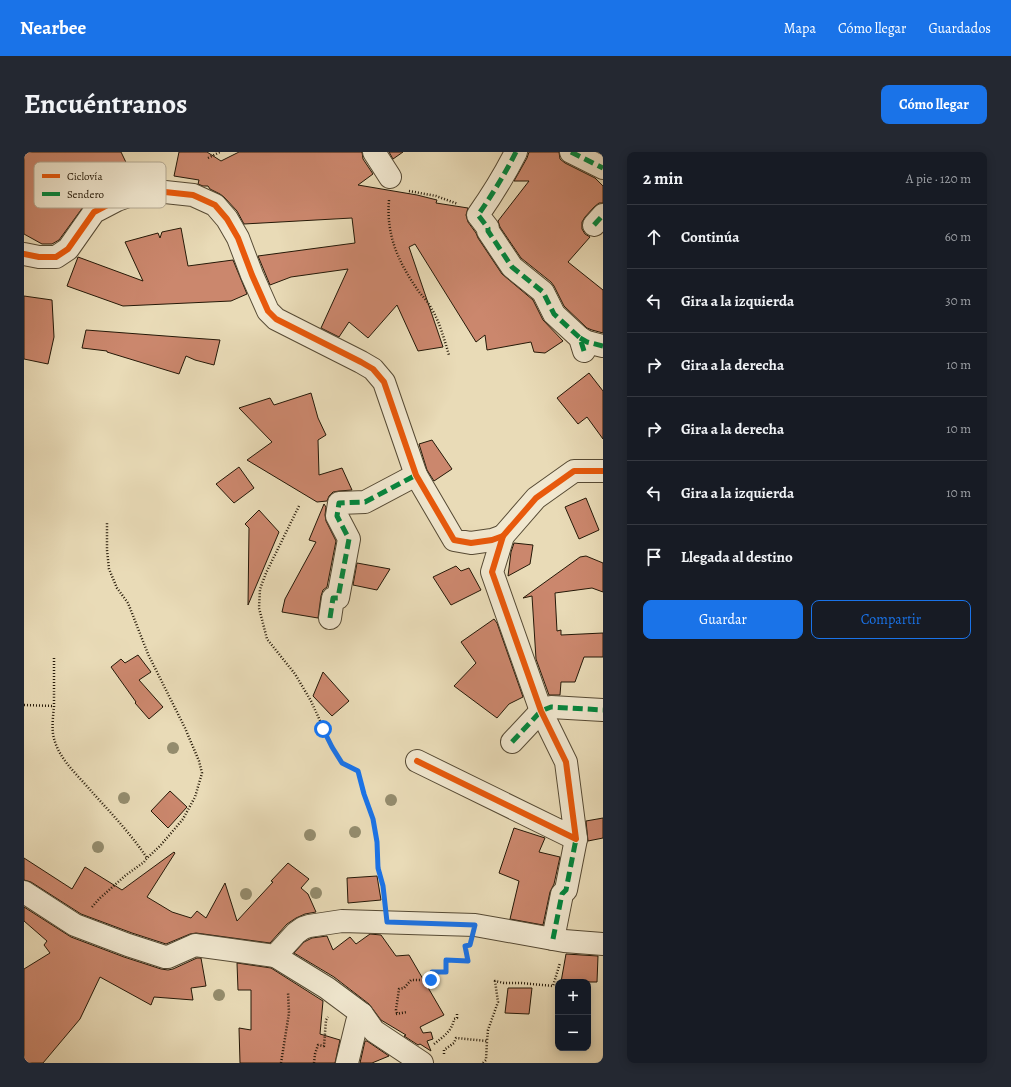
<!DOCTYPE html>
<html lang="es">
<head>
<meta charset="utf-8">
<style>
  body { margin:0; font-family:Alegreya,serif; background:#242831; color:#f1f3f6 }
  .controls { position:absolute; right:12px; bottom:12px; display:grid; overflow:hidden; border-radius:8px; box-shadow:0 2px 10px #0003 }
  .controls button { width:36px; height:36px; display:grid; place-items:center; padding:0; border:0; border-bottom:1px solid #363941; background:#171b24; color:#f1f3f6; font:20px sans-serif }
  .stop { position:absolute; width:12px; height:12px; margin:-9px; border:3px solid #1a73e8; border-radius:50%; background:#fff }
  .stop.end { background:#1a73e8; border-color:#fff; box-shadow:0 1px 4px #0008 }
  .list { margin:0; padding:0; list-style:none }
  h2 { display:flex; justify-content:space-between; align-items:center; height:52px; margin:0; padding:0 16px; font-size:17px }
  h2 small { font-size:13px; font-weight:400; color:#9ea1a6 }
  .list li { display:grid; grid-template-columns:26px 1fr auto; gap:12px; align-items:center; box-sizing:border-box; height:64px; padding:0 16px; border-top:1px solid #363941 }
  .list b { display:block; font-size:15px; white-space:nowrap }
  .list em { font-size:13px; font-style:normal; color:#9ea1a6 }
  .actions { display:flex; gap:8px; padding:12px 16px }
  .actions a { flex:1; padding:9px 0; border:1px solid #1a73e8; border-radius:8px; text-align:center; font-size:14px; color:#1a73e8 }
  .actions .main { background:#1a73e8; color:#fff }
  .icon { flex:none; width:22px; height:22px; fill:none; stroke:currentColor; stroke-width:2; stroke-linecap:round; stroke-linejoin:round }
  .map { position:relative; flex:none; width:579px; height:911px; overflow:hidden; border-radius:8px }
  header { display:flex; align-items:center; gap:24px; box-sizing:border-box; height:56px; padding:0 20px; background:#1a73e8; color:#fff }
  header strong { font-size:19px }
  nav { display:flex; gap:22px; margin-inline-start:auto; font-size:14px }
  .intro { display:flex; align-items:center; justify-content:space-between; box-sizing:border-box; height:96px; padding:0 24px }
  h1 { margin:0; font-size:28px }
  .button { padding:10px 18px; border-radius:8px; background:#1a73e8; color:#fff; font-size:14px; font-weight:700 }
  main { display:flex; gap:24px; padding:0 24px }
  aside { flex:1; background:#171b24; border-radius:8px; box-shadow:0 2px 10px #0003 }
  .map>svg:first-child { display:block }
  .building { fill:#cb876d; stroke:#251908 }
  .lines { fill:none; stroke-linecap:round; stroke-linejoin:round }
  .street-casing { stroke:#564a34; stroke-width:24 }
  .path { stroke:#251908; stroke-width:2.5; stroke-dasharray:1 2; stroke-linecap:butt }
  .street { stroke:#f1e8d0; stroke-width:22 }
  .quiet { stroke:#00873e; stroke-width:5; stroke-dasharray:10 5; stroke-linecap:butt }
  .cycleway-casing { stroke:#f1e8d0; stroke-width:8 }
  .cycleway { stroke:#e8590c; stroke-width:6 }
  .tree { fill:#948c6d }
  .route { stroke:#1a73e8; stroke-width:5 }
  .key { fill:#f1e8d0; stroke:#b4aa94; stroke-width:1 }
  .key-label { font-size:11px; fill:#251908 }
</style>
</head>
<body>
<header>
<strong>Nearbee</strong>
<nav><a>Mapa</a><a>Cómo llegar</a><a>Guardados</a></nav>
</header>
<div class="intro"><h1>Encuéntranos</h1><a class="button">Cómo llegar</a></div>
<main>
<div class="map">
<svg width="579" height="911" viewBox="0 0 579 911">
  <rect width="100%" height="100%" fill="#e9dbb7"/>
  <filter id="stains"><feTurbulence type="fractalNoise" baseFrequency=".005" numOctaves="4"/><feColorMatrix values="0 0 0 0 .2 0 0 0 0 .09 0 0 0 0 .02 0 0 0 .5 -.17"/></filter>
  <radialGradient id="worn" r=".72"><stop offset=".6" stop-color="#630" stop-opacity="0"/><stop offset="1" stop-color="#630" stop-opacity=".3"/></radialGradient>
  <g class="building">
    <path d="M0,0H97L110,27L75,36L73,32L62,51L35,88L28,92H18L0,82Z"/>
    <path d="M155,0H183L197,9L215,0H338L339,7L349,22L334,33L393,43L413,48L412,51L444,56L442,63L444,70L452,81L454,86L478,122L509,148L519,168L539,189L521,201L510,200L507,190L463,198L461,183L452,190L391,92L385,95L419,195L394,199L373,153L344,186L325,170L315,185L297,176L324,117L267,125L246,133L234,104L331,91L328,66L220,72L213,59L200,45L196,42L186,37L184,34H179L174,32L175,28L150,24Z"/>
    <path d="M365,0H379L369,7Z"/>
    <path d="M505,0H535L536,7L541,11L571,26L579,34V51H575L570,55L561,65L558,70V77L561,82L566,85L544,110L579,138V181L568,178L563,176L540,154L530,134L527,130L497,106L476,75L474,69L505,29H490L503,6Z"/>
    <path d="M157,76L164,114L209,108L223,142L207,149L99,154L43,134L54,105L119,129L101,90L134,81L136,86L138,80Z"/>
    <path d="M0,144L28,148L30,185L24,212L0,207Z"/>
    <path d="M62,178L168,186L196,188L190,213L171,208L162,204L155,222L83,200V199L58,196Z"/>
    <path d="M565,221L579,239V287L563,265L554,272L533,246Z"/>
    <path d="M287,241L294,266L302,283L294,288L295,323L318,316L328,338L315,339L309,340L305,344L303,349L293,350L223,308L248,290L215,256L246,246L250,253Z"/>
    <path d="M408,288L428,317L410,329L403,318L395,292Z"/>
    <path d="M215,315L230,336L210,351L192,332Z"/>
    <path d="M562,346L575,378L555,387L541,355Z"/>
    <path d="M300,352L302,355L301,363L302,369L312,389L303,435L299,438L297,444L294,466L258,460L261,447L292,390L285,388Z"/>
    <path d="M235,358L255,380L224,453L225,376L221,372Z"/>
    <path d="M490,391L509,393L506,412L484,424L487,400Z"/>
    <path d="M562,404L579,411V440L568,436L531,441L533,479L537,478V483L579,481V505H560L551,530H537L536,543H525L512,507L508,444L499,446L556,405Z"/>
    <path d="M333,411L366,417L353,438L329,433Z"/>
    <path d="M432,414L437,419L445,416L457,438L427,453L409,425Z"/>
    <path d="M470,467L473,471L499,545L485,552L473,566L430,534L452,511L437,490Z"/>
    <path d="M114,503L127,520L115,528L139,555L125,567L111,551L112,550L87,515L97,507L101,511Z"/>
    <path d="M299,520L325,549L308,564L289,544Z"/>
    <path d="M146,639L163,655L144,676L127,659Z"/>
    <path d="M579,666V686L564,689L562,669Z"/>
    <path d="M490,676L521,686L515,700L536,705L530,732L526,740L519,773L486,767L495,729L475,721Z"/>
    <path d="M150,700L151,701L123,745L148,760L167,766L173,759L182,766L201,731L213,769L249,730L247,729L264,711L285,727L277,736L284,742L292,760L281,762L272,766L263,772L246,791L172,781L166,782L142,792L108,781L57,762L7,730L0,728V706L48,737L61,715L98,738Z"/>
    <path d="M353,724L357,748L324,751L323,726Z"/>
    <path d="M0,755L47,785L100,805L137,817L144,818L149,817L173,806H177L182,834L167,836L169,848L130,845L127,853L76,825L56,867L19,911H0V817L26,801L20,793L23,789L0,769Z"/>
    <path d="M346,782L357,783L372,804L385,803L420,863L396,875L399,881L407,880L409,887L403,889L407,899L396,892L394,893L380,884L382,883L357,868L345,852L310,825L270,801L280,790L288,786L303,784L309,798L326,785L332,792Z"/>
    <path d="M542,802L574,804L573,830H537Z"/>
    <path d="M213,811L247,816L299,849L296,882L316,888L311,911H216L215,876L227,878V838H214Z"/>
    <path d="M484,836H508L505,862L481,861Z"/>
    <path d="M341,889H343L365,904L348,911H336Z"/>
  </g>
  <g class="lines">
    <g class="street-casing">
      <g id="street">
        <path d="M350,0L366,25"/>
        <path d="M492,0C481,22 468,43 454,63L464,76V79L488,115L519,140L530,162L556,186L560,199"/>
        <path d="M547,0L579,16"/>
        <path d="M570,73L579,63"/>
        <path d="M0,102L15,105H32L44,97L70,60L93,48L113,41L141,40L169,43L191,53L203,67L214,86L228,123L244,159L252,167L337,210L349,217L360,230L392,323L430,388L447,391L468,388L479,384"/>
        <path d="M556,186L563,190L579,194"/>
        <path d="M306,466L309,446H314L325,387L313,364L315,351L341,350L392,323"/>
        <path d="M488,590L517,559L527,555L579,558"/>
        <path d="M393,609L552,687L542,610L517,559L468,420L479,384L512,346L550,319H579"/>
        <path d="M0,740L51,773L104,793L141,805H144L171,793L251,804L272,781L279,776L285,774L318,769L451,773L540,789L579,792"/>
        <path d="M529,787L538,742L542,738L552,687"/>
        <path d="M251,804L303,836L338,862L350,879L398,911"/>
        <path d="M323,911L333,870L338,862"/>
      </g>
    </g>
    <g class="path">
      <path d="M184,6L196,0"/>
      <path d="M385,39L412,44L434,52"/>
      <path d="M365,48C362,83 374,109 393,137C397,143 403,148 406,154C416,170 420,187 425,203"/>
      <path d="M275,354L242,421L236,437L235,456L243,487L271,522L287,549L308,595L318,611L334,619L339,642L349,667L353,690L355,716L359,734L361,748"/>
      <path d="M30,506C30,522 30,538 30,555C29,564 28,573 29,582C33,606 53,622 68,640C87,661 107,682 123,706"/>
      <path d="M0,553L30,554"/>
      <path d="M68,755L76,746L102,723L120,710L123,706L136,694L148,680L159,667L171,645L178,621L175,609L161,576L124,502L104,451L93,436L85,417L83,398V370"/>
      <path d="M373,861L372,858L375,837L380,836L387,828H407L408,820H422V808L444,809L441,795"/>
      <path d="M372,862L383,860"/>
      <path d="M410,892C419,885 428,879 430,867L433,866V860"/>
      <path d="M420,902V898L430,891L432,886L463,889L464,878L474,850L471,829L480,831H497L529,834L536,811"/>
      <path d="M257,911L265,861L264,840"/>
      <path d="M290,911L291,902L294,893L300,894L302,868L304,865"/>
      <path d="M459,911L462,908L463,889"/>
    </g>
    <use href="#street" class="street"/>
    <g class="quiet">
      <path d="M492,0C481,22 468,43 454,63L464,76V79L488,115L519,140L530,162L556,186L560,199"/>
      <path d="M547,0L579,16"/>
      <path d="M570,73L579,63"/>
      <path d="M556,186L563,190L579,194"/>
      <path d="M306,466L309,446H314L325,387L313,364L315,351L341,350L392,323"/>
      <path d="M488,590L517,559L527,555L579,558"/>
      <path d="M529,787L538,742L542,738L552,687"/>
    </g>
    <g class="cycleway-casing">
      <g id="cycleway">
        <path d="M0,102L15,105H32L44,97L70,60L93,48L113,41L141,40L169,43L191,53L203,67L214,86L228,123L244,159L252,167L337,210L349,217L360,230L392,323L430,388L447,391L468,388L479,384"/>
        <path d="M393,609L552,687L542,610L517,559L468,420L479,384L512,346L550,319H579"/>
      </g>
    </g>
    <use href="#cycleway" class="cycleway"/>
  </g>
  <g class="tree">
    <circle cx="149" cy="596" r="6"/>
    <circle cx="100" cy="646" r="6"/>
    <circle cx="367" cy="648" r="6"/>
    <circle cx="331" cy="680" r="6"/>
    <circle cx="286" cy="683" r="6"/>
    <circle cx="74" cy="695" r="6"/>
    <circle cx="292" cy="741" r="6"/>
    <circle cx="222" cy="742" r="6"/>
    <circle cx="195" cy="843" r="6"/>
  </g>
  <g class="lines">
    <path class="route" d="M299,577L308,595L318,611L334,619L340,642L349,667L353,690L354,716L359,734L363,770L451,773L446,793L441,794L444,809L422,808V820H408L407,828"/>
  </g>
  <rect x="10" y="10" width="132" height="46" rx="6" class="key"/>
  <rect x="18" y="22" width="18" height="4" fill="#e8590c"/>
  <rect x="18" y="40" width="18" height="4" fill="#00873e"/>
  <g class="key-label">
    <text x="43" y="28">Ciclovía</text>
    <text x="43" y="46">Sendero</text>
  </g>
  <rect width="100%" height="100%" filter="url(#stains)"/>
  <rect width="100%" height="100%" fill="url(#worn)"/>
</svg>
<div class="controls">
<button>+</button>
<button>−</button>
</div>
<div class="stop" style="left:299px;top:577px"></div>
<div class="stop end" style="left:407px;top:828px"></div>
</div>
<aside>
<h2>2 min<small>A pie · 120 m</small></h2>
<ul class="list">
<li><svg class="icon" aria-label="ahead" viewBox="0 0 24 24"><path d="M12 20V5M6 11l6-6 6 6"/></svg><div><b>Continúa</b></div><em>60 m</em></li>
<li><svg class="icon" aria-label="left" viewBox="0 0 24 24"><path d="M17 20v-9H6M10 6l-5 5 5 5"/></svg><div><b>Gira a la izquierda</b></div><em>30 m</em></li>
<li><svg class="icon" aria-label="right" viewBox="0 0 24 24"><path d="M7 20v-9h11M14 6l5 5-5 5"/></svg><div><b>Gira a la derecha</b></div><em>10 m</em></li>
<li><svg class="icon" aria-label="right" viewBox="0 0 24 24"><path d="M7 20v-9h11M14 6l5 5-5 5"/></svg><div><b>Gira a la derecha</b></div><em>10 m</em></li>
<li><svg class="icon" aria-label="left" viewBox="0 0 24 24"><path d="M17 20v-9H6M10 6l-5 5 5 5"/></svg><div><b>Gira a la izquierda</b></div><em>10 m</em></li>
<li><svg class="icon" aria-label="arrive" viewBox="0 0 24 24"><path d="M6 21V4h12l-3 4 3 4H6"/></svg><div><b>Llegada al destino</b></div></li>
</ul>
<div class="actions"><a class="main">Guardar</a><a>Compartir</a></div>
</aside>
</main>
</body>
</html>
